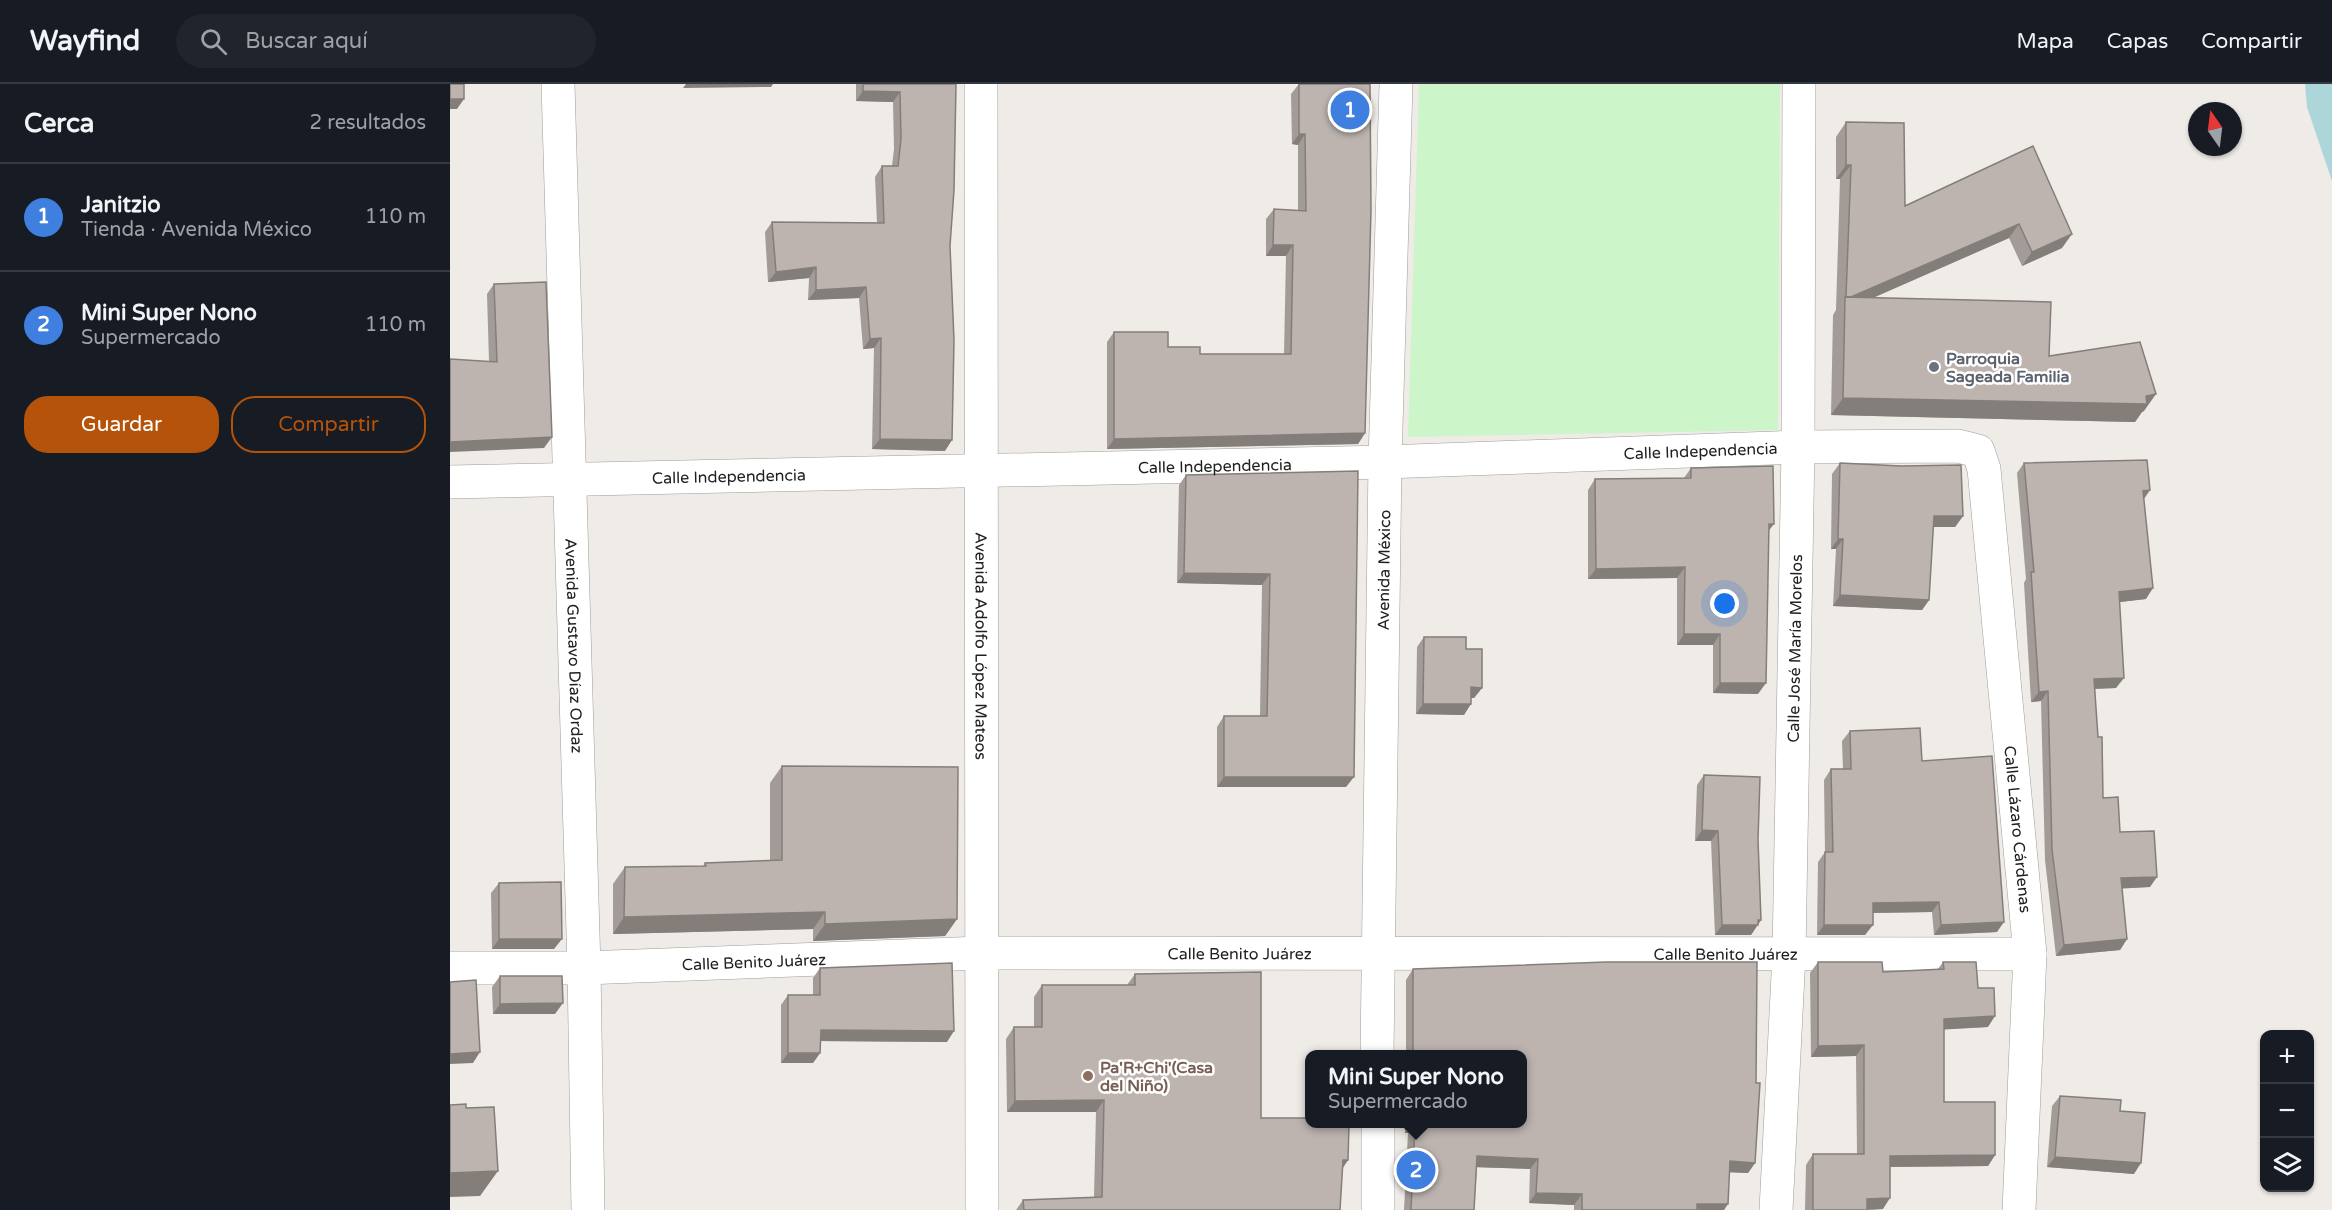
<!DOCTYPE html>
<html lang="es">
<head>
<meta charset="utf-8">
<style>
  body { margin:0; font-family:"Varela Round",sans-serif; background:#20242c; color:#f1f3f6 }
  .controls { position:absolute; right:18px; bottom:18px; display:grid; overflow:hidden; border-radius:12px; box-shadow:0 2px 4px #0004 }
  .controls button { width:54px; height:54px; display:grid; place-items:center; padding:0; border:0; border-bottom:2px solid #363941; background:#171b24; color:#f1f3f6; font:30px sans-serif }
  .compass { position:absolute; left:1738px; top:18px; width:54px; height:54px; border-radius:50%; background:#171b24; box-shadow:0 2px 4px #0004; rotate:346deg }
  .you { position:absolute; left:1275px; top:520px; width:21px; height:21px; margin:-15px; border:4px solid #fff; border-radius:50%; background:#1a73e8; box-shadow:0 0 0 9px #1a73e833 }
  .badge { display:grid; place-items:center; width:39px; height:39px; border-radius:50%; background:#b45309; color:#fff; font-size:20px; font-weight:700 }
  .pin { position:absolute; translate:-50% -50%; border:3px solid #fff; box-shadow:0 2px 6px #0006 }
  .popup { position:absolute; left:855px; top:966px; width:222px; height:78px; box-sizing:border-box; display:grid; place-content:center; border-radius:12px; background:#171b24; filter:drop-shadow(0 2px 4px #0005); font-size:20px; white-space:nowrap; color:#9ea1a6 }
  .popup b { font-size:22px; color:#f1f3f6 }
  .popup::after { content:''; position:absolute; left:50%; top:100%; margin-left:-12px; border:12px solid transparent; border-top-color:#171b24 }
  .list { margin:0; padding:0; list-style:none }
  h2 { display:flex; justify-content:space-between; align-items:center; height:78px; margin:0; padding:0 24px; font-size:26px }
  h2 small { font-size:20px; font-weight:400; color:#9ea1a6 }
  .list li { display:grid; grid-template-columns:39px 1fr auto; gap:18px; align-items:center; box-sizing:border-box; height:108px; padding:0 24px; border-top:2px solid #363941 }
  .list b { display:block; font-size:22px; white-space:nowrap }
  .list p { margin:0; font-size:20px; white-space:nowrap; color:#9ea1a6 }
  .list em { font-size:20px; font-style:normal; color:#9ea1a6 }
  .actions { display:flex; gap:12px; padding:18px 24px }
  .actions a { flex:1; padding:14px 0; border:2px solid #b45309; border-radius:24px; text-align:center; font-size:21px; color:#b45309 }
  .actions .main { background:#b45309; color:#fff }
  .icon { flex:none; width:33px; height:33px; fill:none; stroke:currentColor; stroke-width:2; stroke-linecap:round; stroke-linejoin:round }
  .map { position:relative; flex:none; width:1882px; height:1126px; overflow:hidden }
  header { display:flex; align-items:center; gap:36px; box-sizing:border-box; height:84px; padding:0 30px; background:#171b24; border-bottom:2px solid #363941 }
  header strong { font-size:28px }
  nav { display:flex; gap:33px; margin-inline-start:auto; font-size:21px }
  .search { width:420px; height:54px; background:#20242c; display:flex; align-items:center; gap:15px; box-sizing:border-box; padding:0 21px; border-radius:33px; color:#9ea1a6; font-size:22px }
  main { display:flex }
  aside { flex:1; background:#171b24 }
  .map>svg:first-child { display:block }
  .park { fill:#ccf5c9 }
  .water { fill:#acd6d9 }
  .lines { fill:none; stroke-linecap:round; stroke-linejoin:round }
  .minor-casing { stroke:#9d9d9d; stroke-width:34 }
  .minor { stroke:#fff; stroke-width:33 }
  .wall { fill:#a39b97 }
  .shaded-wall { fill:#847e7b }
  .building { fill:#bdb4b0; stroke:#847e7b; stroke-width:1.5 }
  .worship-dot { fill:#6b7280; stroke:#fff; stroke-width:2 }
  .education-dot { fill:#8d6e63; stroke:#fff; stroke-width:2 }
  .labels { text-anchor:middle; stroke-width:5; stroke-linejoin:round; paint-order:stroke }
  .worship-label { font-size:16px; font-weight:bold; fill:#5b616d; stroke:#fff; text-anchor:start }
  .street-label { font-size:16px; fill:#202020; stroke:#fff }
  .education-label { font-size:16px; font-weight:bold; fill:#785e54; stroke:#fff; text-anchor:start }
</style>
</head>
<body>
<header>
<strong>Wayfind</strong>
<div class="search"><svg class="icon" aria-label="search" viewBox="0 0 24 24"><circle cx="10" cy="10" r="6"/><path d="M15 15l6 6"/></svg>Buscar aquí</div>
<nav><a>Mapa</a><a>Capas</a><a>Compartir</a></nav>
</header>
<main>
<aside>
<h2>Cerca<small>2 resultados</small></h2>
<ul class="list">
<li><span class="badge" style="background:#3f7fe0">1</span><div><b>Janitzio</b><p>Tienda · Avenida México</p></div><em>110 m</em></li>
<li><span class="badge" style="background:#3f7fe0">2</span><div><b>Mini Super Nono</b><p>Supermercado</p></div><em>110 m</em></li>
</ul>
<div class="actions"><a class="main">Guardar</a><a>Compartir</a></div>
</aside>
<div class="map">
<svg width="1882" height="1126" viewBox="0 0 1882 1126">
  <rect width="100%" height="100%" fill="#efebe7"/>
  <path class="park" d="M969,0H1330L1328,346L958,353Z"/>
  <path class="water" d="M1855,0H1882V97L1857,23Z"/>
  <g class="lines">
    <g class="minor-casing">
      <g id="minor">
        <path id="s1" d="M108,0L134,884L138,1126"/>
        <path id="s2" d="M531,0L532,1126"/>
        <path id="s3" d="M0,398L935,378L1348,363L1508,362L1528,367L1534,385L1580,870L1569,1126"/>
        <path id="s4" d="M0,884H134L532,869L1580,870"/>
        <path id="s5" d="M927,970L935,378L946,0"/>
        <path d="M928,1040V1126"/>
        <path id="s6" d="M1326,1126L1339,871L1348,363L1349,0"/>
      </g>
    </g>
    <use href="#minor" class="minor"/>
  </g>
  <g class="wall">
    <path d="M406,0H506L500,162L495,367L422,365L424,264L413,265L409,214L358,216L359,194L318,198L315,148L322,138L427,139L425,93L432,82H442L444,65L443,18L406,17Z"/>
    <path d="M849,0L915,349L908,360L657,365V258L664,248L718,263L750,270H834L836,172H816V135L824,125L848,126V61L842,60L841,10Z"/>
    <path d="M1396,38L1455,122L1583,62L1612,164L1572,182L1559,154L1423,214L1599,272L1694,327L1692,328L1685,338L1381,331L1383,231L1386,226L1390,95H1386V53Z"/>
    <path d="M44,200L94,364L39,277L37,210Z"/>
    <path d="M1390,379L1513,432L1505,443H1483L1479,516L1472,526L1383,522L1386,465H1381L1382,390Z"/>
    <path d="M1574,379L1700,406L1694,415L1696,515L1669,518L1666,604L1645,605L1648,653L1653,714L1670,748L1700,803L1672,804L1677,855L1670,866L1606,872L1595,776L1591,617L1581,618L1574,499L1576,495L1567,389Z"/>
    <path d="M1241,384L1319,447L1308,610L1263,609V561H1227V494L1138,495V406L1145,395L1234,394Z"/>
    <path d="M908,387L896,703H767V643L774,632H810L812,501L727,499L729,401L736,391Z"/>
    <path d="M974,553L1016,565L1032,604L1024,614H1021L1014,631L966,630L967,563Z"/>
    <path d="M1400,647L1472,677L1547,848L1484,851L1482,828L1423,829L1415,851H1367L1368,778L1375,768L1374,696L1381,685H1393L1392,657Z"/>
    <path d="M332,682L507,835L495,852L363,857V845L163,850V800L175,783L253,782L255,779L320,776V699Z"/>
    <path d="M1254,691L1308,756L1311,836L1301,851H1265L1261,757H1245L1247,701Z"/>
    <path d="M49,799L104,865H42L41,809Z"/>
    <path d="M1368,878L1433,888L1488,885L1493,878L1528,904L1538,943L1494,945V1018L1545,1071L1538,1082L1440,1083L1433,1125L1417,1126H1355L1356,1081L1363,1070H1407L1406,972L1361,973L1360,889Z"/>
    <path d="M370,884L497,958L371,957L370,969L363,979H331V921L338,911H363V894Z"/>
    <path d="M963,885L1305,1079L1298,1089L1279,1088L1274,1126H1124V1121L1079,1119L1080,1085L1027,1083L1024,1126H954L958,1049H955V1040H1072V970H956V896Z"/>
    <path d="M685,890L811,1034L898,1076L892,1085L890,1126H566L573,1116L644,1113L646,1028H557L556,955L564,943H584V913L592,901H677Z"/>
    <path d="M50,892L105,930H43L42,903Z"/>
    <path d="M1610,1012L1670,1027L1684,1090L1597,1083L1602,1022Z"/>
  </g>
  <g class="shaded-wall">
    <path d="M236,0H323L321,3L233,4Z"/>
    <path d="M413,7L450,8L443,18L406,17Z"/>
    <path d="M0,15H14L7,25H0Z"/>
    <path d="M849,50H855L848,61L842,60Z"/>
    <path d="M1396,81H1401L1390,95H1386Z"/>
    <path d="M1569,140L1559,154L1395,226L1396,215Z"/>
    <path d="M1622,150L1612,164L1572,182L1582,168Z"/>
    <path d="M823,161H843L836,172H816Z"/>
    <path d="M366,183L359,194L318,198L326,188Z"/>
    <path d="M416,203L409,214L358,216L366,206Z"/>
    <path d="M431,254L424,264L413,265L420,255Z"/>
    <path d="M1706,310L1694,327L1692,328L1685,338L1381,331L1393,314L1696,312Z"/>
    <path d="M915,349L908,360L657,365L664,355Z"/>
    <path d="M102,353L94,364L0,368V358Z"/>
    <path d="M430,355L502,356L495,367L422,365Z"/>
    <path d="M1700,406L1692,417L1693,407Z"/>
    <path d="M1484,432H1513L1505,443H1476Z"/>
    <path d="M1319,440H1324L1316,450Z"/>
    <path d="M1388,455H1393L1386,465H1381Z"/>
    <path d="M1235,483L1227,494L1138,495L1146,485Z"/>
    <path d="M734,489L820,490L812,501L727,499Z"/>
    <path d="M1703,504L1696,515L1662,519L1669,508Z"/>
    <path d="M1390,511L1479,516L1472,526L1383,522Z"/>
    <path d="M1234,550H1270L1263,561H1227Z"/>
    <path d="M1674,594L1666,604L1637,605L1644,595Z"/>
    <path d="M1270,599H1316L1308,610L1263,609Z"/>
    <path d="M1021,603L1032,604L1024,614H1014Z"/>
    <path d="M1598,607L1591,617L1581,618L1589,608Z"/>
    <path d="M973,620H1021L1014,631L966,630Z"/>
    <path d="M774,693H904L896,703H767Z"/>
    <path d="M1252,746L1268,747L1261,757H1245Z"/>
    <path d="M1707,793L1700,803L1664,805L1671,794Z"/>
    <path d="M1489,818L1482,828L1416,829L1423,819Z"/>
    <path d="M375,828L363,845L163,850L174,833Z"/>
    <path d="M507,835L495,852L363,857L375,840Z"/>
    <path d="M1311,836L1301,851H1265L1272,841Z"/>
    <path d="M1554,838L1547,848L1484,851L1491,841Z"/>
    <path d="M1374,841H1423L1415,851H1367Z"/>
    <path d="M49,855H112L104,865H42Z"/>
    <path d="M1677,855L1670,866L1606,872L1614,861Z"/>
    <path d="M113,919L105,930H43L50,920Z"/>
    <path d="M1545,932L1538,943L1486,946L1494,935Z"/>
    <path d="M371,946L504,947L497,958L364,957Z"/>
    <path d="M1414,961L1406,972L1361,973L1368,962Z"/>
    <path d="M30,968L23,979L0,980V970Z"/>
    <path d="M338,969H370L363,979H331Z"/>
    <path d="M654,1016L646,1028H557L565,1017Z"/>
    <path d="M962,1040H964L958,1049H955Z"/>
    <path d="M1545,1071L1538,1082L1433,1083L1440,1072Z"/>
    <path d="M1027,1072L1088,1075L1080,1085L1020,1083Z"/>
    <path d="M1605,1073L1691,1079L1684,1090L1597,1083Z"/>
    <path d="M893,1076H898L890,1088Z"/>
    <path d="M1280,1077L1305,1079L1298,1089L1272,1088Z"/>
    <path d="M48,1087L30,1112L0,1113V1089Z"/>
    <path d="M1086,1109L1132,1110L1124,1121L1079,1119Z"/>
    <path d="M1440,1114L1433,1125L1410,1126L1417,1115Z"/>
    <path d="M1247,1120H1278L1274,1126H1243Z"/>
  </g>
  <g class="building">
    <rect x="0" y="0" width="14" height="15"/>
    <path d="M413,0H506L504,106L500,162L504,256L502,356L430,355L431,254L420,255L416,203L366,206V183L326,188L322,138L434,139L432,82H448L451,55L450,8L413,7Z"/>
    <path d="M849,0H920L921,126L915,349L664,355V248H718V263H750V270H841L843,161H823L824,125L856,127L855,50H849Z"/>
    <path d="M1396,38L1454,39L1455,122L1583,62L1622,150L1582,168L1569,140L1401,213H1396L1401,81H1396Z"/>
    <path d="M96,198L102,353L0,358V275L47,278L44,200Z"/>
    <path d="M1395,213L1601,218L1599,272L1690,258L1706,310L1696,312L1697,320L1393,314Z"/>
    <path d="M1697,376L1700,406L1693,407L1703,504L1669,508L1674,594L1644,595L1648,653H1652L1653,714L1668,713L1670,748L1704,747L1707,793L1671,794L1677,855L1614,861L1602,766L1598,607L1589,608L1581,488H1584L1574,379Z"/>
    <path d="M1390,379L1451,382L1511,381L1513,432H1484L1479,516L1390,511L1393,455H1388Z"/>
    <path d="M1323,382L1324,440H1319L1316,599H1270V550H1234L1235,483L1146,485L1145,395L1241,394V384Z"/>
    <path d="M908,387L904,693H774V632H817L820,490L734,489L736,391Z"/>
    <path d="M974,553H1016V565H1032V604L1021,603V620H973Z"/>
    <path d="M1470,644L1472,677L1542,672L1554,838L1491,841L1489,818L1423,819V841H1374L1375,768H1383L1381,685H1401L1400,647Z"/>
    <path d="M332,682L508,683L507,835L375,840V828L174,833L175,783L256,782L255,779L332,776Z"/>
    <path d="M1254,691L1310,693L1308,756L1311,836H1308V841H1272L1268,747L1252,746Z"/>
    <path d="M111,798L112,855H49V799Z"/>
    <path d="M1156,878H1307L1306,999H1310L1305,1079L1280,1077L1278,1120H1247V1126H1132V1110L1086,1109L1088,1075L1027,1072L1024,1126H961L965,1040H1072V970H963V885Z"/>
    <path d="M1368,878H1432L1433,888L1494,885L1493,878H1526L1528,904H1544L1545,932L1494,935V1018H1545V1071L1440,1072V1114L1417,1115V1126H1363V1070H1414V961L1368,962Z"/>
    <path d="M502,879L504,947L371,946L370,969H338V911H370V884Z"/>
    <path d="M811,888V1034H860V1040H899L898,1076H893L890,1126H574L573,1116L652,1113L654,1016L565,1017L564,943H592V901H685V890Z"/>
    <path d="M50,892H112L113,919L50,920Z"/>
    <path d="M26,896L30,968L0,970V898Z"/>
    <path d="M1610,1012L1671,1016L1670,1027L1695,1029L1691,1079L1605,1073Z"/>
    <path d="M16,1020V1024L44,1023L48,1087L0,1089V1021Z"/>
  </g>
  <circle class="worship-dot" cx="1484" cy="283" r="6"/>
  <circle class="education-dot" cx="638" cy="992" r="6"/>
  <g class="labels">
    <g class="worship-label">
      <text x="1496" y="280">Parroquia<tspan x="1496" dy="18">Sageada Familia</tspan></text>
    </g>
    <g class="street-label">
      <text dy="6" stroke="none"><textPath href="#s3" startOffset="1251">Calle Independencia</textPath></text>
      <text dy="6" stroke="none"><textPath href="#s3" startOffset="765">Calle Independencia</textPath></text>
      <text dy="6" stroke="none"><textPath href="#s3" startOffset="279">Calle Independencia</textPath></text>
      <text dy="6" stroke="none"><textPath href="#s5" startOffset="484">Avenida México</textPath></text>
      <text dy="6" stroke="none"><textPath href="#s1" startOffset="562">Avenida Gustavo Díaz Ordaz</textPath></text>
      <text dy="6" stroke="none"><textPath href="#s2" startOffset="562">Avenida Adolfo López Mateos</textPath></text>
      <text dy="6" stroke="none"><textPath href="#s6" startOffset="562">Calle José María Morelos</textPath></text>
      <text dy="6" stroke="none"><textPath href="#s3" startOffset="1910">Calle Lázaro Cárdenas</textPath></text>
      <text dy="6" stroke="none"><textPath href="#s4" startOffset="790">Calle Benito Juárez</textPath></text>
      <text dy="6" stroke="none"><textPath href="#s4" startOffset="1276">Calle Benito Juárez</textPath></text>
      <text dy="6" stroke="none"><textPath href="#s4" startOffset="304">Calle Benito Juárez</textPath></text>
    </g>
    <g class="education-label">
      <text x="650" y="989">Pa'R+Chi'(Casa<tspan x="650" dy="18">del Niño)</tspan></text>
    </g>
  </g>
</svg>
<div class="controls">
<button>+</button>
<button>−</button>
<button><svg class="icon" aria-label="layers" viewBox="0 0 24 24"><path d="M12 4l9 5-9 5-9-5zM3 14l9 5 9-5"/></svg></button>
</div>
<svg class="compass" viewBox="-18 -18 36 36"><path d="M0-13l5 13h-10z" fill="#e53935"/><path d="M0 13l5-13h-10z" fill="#9ea1a6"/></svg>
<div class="you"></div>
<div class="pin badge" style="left:900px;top:26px;background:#3f7fe0">1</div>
<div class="pin badge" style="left:966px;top:1086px;background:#3f7fe0">2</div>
<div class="popup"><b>Mini Super Nono</b>Supermercado</div>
</div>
</main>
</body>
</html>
